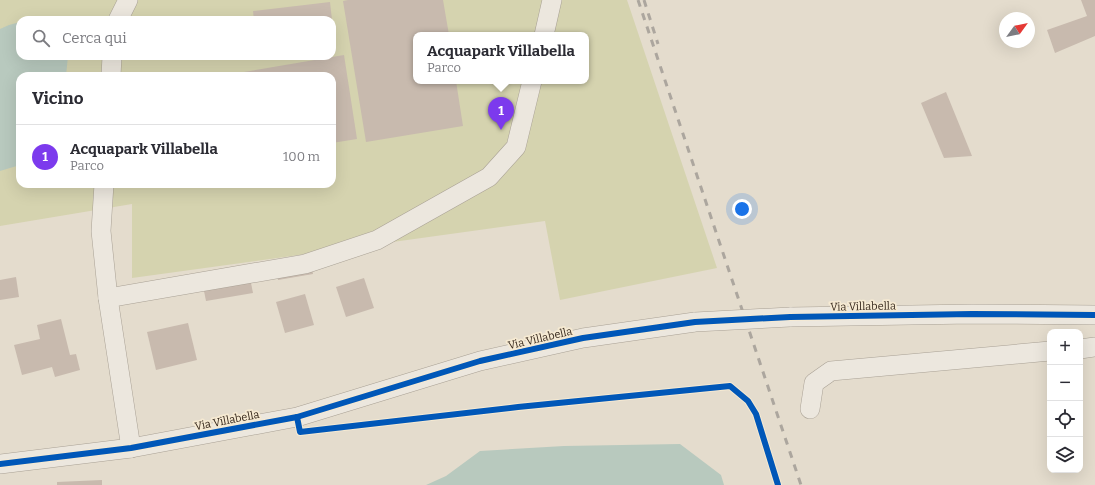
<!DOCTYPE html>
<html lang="it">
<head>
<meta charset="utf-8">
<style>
  body { margin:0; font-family:Bitter,serif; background:#f2f2f3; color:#2b2b33 }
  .controls { position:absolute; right:12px; bottom:12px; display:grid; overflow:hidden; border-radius:8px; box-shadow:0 4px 16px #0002 }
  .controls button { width:36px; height:36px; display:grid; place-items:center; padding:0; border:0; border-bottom:1px solid #e1e1e2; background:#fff; color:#2b2b33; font:20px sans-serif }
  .compass { position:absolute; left:999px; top:12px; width:36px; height:36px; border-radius:50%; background:#fff; box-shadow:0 4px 16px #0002; rotate:57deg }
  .you { position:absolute; left:742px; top:209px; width:14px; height:14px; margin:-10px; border:3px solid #fff; border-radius:50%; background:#1a73e8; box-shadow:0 0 0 6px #1a73e833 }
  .badge { display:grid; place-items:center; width:26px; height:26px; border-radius:50%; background:#7c3aed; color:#fff; font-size:13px; font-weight:700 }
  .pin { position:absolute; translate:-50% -33px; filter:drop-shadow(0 1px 2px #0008) }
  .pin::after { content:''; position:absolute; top:21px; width:14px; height:12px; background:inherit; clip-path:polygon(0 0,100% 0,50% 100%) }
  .popup { position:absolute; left:413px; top:32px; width:176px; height:52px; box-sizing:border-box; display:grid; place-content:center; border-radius:8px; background:#fff; filter:drop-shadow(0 1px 3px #0005); font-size:13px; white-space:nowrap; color:#7c7c81 }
  .popup b { font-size:15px; color:#2b2b33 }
  .popup::after { content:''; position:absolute; left:50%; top:100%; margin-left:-8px; border:8px solid transparent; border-top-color:#fff }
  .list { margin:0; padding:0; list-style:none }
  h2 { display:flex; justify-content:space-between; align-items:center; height:52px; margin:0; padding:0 16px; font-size:17px }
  h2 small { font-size:13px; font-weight:400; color:#7c7c81 }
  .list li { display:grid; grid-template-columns:26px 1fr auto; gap:12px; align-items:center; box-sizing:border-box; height:64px; padding:0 16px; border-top:1px solid #e1e1e2 }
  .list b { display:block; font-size:15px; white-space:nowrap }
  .list p { margin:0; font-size:13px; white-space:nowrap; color:#7c7c81 }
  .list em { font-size:13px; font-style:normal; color:#7c7c81 }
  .icon { flex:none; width:22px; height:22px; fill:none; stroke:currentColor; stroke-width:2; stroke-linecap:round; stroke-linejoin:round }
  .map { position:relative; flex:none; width:1095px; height:485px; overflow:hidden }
  .search { position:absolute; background:#fff; box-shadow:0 4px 16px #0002; left:16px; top:16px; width:320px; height:44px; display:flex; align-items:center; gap:10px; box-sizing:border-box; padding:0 14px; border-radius:12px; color:#7c7c81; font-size:15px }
  .panel { position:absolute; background:#fff; box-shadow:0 4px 16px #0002; left:16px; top:72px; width:320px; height:116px; border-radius:12px }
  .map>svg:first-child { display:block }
  .green { fill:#d5d3af; fill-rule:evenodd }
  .water { fill:#b8c9be }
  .building { fill:#c8baae }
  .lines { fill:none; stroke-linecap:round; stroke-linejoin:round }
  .street-casing { stroke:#a9a195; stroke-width:20 }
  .street { stroke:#ece7de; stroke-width:19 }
  .rail { stroke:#aca69e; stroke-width:3; stroke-dasharray:7 7; stroke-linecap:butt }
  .street-bridge-casing { stroke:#a9a195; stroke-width:20; stroke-linecap:butt }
  .street-bridge { stroke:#ece7de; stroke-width:19 }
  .cycleway-casing { stroke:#f6ead2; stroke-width:8 }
  .cycleway { stroke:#0057b8; stroke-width:6 }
  .labels { text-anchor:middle; stroke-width:3.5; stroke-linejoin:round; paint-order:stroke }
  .street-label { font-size:11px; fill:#382a1e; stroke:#f6ead2 }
</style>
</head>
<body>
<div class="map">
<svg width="1095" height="485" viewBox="0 0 1095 485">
  <rect width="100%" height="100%" fill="#e4dccd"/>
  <path class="green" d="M0,0H627L717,268L560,300L545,221L132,278V204L0,226ZM20,20H332V56H20ZM416,35H586V81H416ZM20,76H332V184H20Z"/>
  <g class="water">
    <path d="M20,22V56H68L66,76H20V165L0,171V29L9,25Z"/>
    <path d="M680,444L721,475L724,485H426L446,476L480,451L564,446Z"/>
  </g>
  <g class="building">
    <path d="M348,0H443L449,35H416V81H456L463,126L366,142L343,1Z"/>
    <path d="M1081,0H1095V36L1055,53L1047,30L1087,16Z"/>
    <path d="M330,2L332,20H254L253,11Z"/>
    <path d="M333,23L336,46L332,47V24Z"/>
    <path d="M344,55L357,139L332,143V76H238V73Z"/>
    <path d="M946,92L972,156L944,158L921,103Z"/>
    <path d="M312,267L313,274L278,280L277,273Z"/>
    <path d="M16,277L19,297L0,300V280Z"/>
    <path d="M250,278L253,293L206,301L203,286Z"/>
    <path d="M364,278L374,308L346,317L336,287Z"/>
    <path d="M305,294L314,325L285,333L276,302Z"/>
    <path d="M61,319L70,355L76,354L80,370L55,377L52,367L22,375L14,345L40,339L37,325Z"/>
    <path d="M188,323L197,360L156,370L147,332Z"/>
    <path d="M102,480V485H57V482Z"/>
  </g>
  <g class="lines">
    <g class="street-casing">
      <g id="street">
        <path d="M118,20L128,0"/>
        <path d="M544,35L552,0"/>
        <path d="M111,76L112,56"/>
        <path d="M104,184L101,231L108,298L131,448"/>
        <path d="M108,298L305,264L377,240L489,177L516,147L532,81"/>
        <path d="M790,317L972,314L1095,315"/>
        <path d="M1080,349L1095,347"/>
        <path d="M810,409L814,383L831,371L1050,351"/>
        <path d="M0,464L131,448L297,417L480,361L583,338L695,322"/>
      </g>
    </g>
    <use href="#street" class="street"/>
    <g class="rail">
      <path d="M638,0L801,485"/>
      <path d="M644,0L658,44"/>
    </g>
    <g class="street-bridge-casing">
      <path id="street-bridge" d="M695,322L790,317"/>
    </g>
    <use href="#street-bridge" class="street-bridge"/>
    <g class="cycleway-casing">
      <g id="cycleway">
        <path d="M297,417L300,432L518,407L730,386L748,401L756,414L778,485"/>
        <path d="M0,464L131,448L297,417L480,361L583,338L695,322L790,317L972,314L1095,315"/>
      </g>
    </g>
    <use href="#cycleway" class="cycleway"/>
  </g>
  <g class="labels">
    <g class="street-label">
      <text transform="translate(863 306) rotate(-1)" y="4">Via Villabella</text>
      <text transform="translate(540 338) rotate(-13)" y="4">Via Villabella</text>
      <text transform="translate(227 420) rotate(-11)" y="4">Via Villabella</text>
    </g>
  </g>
</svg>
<div class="controls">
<button>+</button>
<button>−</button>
<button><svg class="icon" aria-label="locate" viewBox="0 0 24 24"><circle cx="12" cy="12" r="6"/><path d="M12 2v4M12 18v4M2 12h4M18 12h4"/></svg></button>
<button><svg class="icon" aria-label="layers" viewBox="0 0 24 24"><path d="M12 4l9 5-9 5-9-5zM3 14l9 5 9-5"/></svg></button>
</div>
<svg class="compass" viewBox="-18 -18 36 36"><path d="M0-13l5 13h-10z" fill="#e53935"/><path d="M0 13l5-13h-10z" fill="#7c7c81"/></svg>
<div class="you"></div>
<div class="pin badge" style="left:501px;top:130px">1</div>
<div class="popup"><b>Acquapark Villabella</b>Parco</div>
<div class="search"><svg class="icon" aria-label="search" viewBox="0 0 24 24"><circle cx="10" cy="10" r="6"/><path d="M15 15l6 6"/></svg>Cerca qui</div>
<section class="panel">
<h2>Vicino<small></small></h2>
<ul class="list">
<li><span class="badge">1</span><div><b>Acquapark Villabella</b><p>Parco</p></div><em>100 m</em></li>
</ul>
</section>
</div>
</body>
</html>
